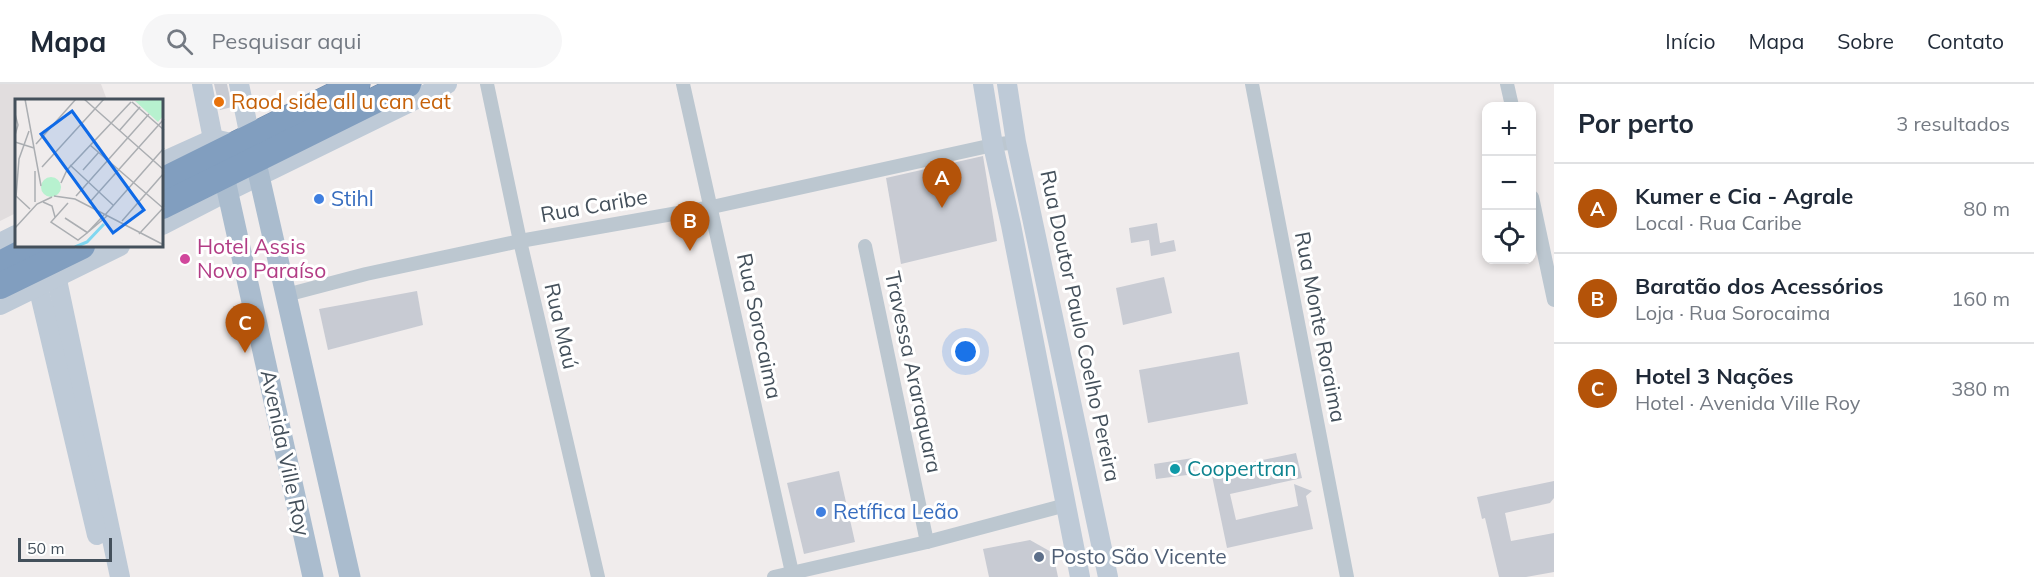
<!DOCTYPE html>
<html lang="pt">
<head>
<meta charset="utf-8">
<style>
  body { margin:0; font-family:Mulish,sans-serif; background:#f6f6f7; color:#1f2937 }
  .controls { position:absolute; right:18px; top:18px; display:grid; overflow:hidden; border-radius:12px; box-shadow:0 3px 9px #0003 }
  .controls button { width:54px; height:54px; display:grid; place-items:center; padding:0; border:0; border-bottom:2px solid #e0e1e3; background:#fff; color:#1f2937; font:30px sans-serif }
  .scale { position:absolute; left:18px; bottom:15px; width:94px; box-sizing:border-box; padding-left:6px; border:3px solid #44505b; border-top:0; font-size:16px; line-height:21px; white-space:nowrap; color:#44505b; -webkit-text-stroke:4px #fff; paint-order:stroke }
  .you { position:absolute; left:966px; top:268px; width:21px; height:21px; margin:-15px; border:4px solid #fff; border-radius:50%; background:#1a73e8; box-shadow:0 0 0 9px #1a73e833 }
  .badge { display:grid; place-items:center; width:39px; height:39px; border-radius:50%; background:#b45309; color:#fff; font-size:20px; font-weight:700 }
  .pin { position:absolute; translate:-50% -50px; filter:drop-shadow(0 2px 3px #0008) }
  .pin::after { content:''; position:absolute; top:32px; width:21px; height:18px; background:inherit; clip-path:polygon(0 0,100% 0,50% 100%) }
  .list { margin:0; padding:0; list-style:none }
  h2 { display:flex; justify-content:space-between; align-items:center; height:78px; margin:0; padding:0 24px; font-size:26px }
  h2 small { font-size:20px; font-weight:400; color:#747a83 }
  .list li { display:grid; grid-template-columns:39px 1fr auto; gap:18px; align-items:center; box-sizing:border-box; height:90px; padding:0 24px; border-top:2px solid #e0e1e3 }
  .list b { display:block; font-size:22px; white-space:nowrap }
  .list p { margin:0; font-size:20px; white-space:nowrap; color:#747a83 }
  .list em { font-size:20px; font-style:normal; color:#747a83 }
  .icon { flex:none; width:33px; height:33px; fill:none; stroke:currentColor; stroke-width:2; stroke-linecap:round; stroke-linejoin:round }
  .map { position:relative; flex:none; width:1554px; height:493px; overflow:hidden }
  header { display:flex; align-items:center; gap:36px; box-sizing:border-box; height:84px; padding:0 30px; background:#fff; border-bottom:2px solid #e0e1e3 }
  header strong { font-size:28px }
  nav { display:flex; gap:33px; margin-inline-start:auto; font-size:21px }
  .search { width:420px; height:54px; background:#f6f6f7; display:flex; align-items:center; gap:15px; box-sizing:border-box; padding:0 21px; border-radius:33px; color:#747a83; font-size:22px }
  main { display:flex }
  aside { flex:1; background:#fff }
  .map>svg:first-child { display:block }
  .education { fill:#e1ddde }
  .building { fill:#c8cbd3 }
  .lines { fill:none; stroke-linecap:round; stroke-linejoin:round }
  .highway-casing { stroke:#6c89ab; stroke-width:27 }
  .street { stroke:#bcc7d0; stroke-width:14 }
  .secondary { stroke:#becad7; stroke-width:20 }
  .primary { stroke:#aabcce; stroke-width:21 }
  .highway { stroke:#819ebf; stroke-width:26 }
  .food-dot { fill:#e8710a; stroke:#fff; stroke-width:2 }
  .shop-dot { fill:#3f7fe0; stroke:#fff; stroke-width:2 }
  .hotel-dot { fill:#d1479c; stroke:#fff; stroke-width:2 }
  .culture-dot { fill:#0f9aa8; stroke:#fff; stroke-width:2 }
  .service-dot { fill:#5c6f8a; stroke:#fff; stroke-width:2 }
  .labels { text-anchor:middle; stroke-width:6; stroke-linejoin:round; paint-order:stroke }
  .food-label { font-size:21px; fill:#c56008; stroke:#fff; text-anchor:start }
  .shop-label { font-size:21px; fill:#366cbe; stroke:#fff; text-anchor:start }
  .street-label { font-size:21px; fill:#44505b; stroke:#fff }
  .hotel-label { font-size:21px; fill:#b23c85; stroke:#fff; text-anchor:start }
  .culture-label { font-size:21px; fill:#0d838f; stroke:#fff; text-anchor:start }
  .service-label { font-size:21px; fill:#4e5e75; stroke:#fff; text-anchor:start }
  .inset-river { fill:none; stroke:#82d7f0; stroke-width:3 }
  .inset-road { fill:none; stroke:#abaeb2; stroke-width:1.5 }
  .view { fill:#0f6ae7; fill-opacity:0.15; stroke:#0f6ae7; stroke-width:3 }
  .inset-edge { fill:none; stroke:#44505b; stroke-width:3 }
</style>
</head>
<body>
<header>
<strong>Mapa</strong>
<div class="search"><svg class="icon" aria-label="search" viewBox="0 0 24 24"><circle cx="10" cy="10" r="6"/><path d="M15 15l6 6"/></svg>Pesquisar aqui</div>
<nav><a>Início</a><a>Mapa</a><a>Sobre</a><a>Contato</a></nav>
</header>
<main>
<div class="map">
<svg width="1554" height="493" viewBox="0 0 1554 493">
  <rect width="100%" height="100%" fill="#f0ecec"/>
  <path class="education" d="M0,0H101L107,16H16V129L0,137Z"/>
  <g class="building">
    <path d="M214,0H227L232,23L220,26Z"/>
    <path d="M983,72L997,157L901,180L886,94Z"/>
    <path d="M1157,139L1160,159L1174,156L1176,167L1151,172L1149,156L1131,159L1129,144Z"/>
    <path d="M1164,193L1172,229L1123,241L1116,204Z"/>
    <path d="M417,207L423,241L328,266L319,225Z"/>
    <path d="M1239,268L1248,320L1148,339L1139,286Z"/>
    <path d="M1296,369L1302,394L1230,410L1236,436L1298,422L1294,400L1312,407L1306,412L1313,445L1227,464L1211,387Z"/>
    <path d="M1193,374L1195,390L1156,395L1154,380Z"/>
    <path d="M839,387L855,458L804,470L787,399Z"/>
    <path d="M1554,397V414L1550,419L1505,429L1511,457L1554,449V488L1526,493H1499L1485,434L1482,435L1477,413Z"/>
    <path d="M1030,456L1053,469L1058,493H989L983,465Z"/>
  </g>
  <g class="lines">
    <g class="highway-casing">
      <g id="highway">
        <path d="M162,97L357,0"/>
        <path d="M162,122L408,0"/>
        <path d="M0,180L35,162"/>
        <path d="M0,202L82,162"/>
      </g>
    </g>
    <g class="street">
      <path d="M487,0L520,157L598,493"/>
      <path d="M683,0L793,493"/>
      <path d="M1252,0L1347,493"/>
      <path d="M1507,0L1512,22"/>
      <path d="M1532,113L1554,216"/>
      <path d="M865,162L927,458"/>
      <path d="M286,211L366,190L520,157L712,123L993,61L1016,58"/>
      <path d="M774,493L927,458L1066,421"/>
    </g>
    <g class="secondary">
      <path d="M202,0L213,55L218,67"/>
      <path d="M239,0L250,53"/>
      <path d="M983,0L993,61L1011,141L1080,493"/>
      <path d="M1007,0L1016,58L1108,493"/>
      <path d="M162,78L213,55L236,60"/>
      <path d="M162,141L228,107L447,0"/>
      <path d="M0,159L16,151"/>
      <path d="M53,177L120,493"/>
      <path d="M34,185L97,451"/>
      <path d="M0,221L120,162"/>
    </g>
    <g class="primary">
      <path d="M252,61L350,493"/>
      <path d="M221,78L313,493"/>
    </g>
    <use href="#highway" class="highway"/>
  </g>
  <circle class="food-dot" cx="219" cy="18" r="6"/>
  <g class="shop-dot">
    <circle cx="319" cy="115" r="6"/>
    <circle cx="821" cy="428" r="6"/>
  </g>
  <circle class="hotel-dot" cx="185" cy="175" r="6"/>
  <circle class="culture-dot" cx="1175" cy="385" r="6"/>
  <circle class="service-dot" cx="1039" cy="473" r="6"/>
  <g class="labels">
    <g class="food-label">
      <text x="231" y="25">Raod side all u can eat</text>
    </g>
    <g class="shop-label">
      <text x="331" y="122">Stihl</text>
      <text x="833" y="435">Retífica Leão</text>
    </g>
    <g class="street-label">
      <text transform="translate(594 122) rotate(-10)" y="7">Rua Caribe</text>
      <text transform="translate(561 242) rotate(77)" y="7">Rua Maú</text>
      <text transform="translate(759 242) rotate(78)" y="7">Rua Sorocaima</text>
      <text transform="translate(1080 242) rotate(78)" y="7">Rua Doutor Paulo Coelho Pereira</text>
      <text transform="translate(1320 243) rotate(79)" y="7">Rua Monte Roraima</text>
      <text transform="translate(913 288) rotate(78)" y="7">Travessa Araraquara</text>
      <text transform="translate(285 369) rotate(78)" y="7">Avenida Ville Roy</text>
    </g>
    <g class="hotel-label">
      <text x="197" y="170">Hotel Assis<tspan x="197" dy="24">Novo Paraíso</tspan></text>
    </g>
    <g class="culture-label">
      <text x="1187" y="392">Coopertran</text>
    </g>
    <g class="service-label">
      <text x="1051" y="480">Posto São Vicente</text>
    </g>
  </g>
  <g transform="translate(15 15)">
    <rect width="148" height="148" fill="#f0ecec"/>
    <path d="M148,0V17L143,23L120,2ZM26 88a10 10 0 1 1 20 0a10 10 0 1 1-20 0Z" fill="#b7f1cf"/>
    <path class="inset-river" d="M60,148L72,143L89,125"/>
    <path class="inset-road" d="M10,0L26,87M69,0L149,71M117,3L149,31M0,15L3,26L0,36M104,32L125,8M0,43L19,49M21,45L61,0M75,46L148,109M55,66L98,106M27,68L89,0M68,71L84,53M20,72V103M46,84L52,71L116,3M1,97L15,110M39,97L60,100L149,146M61,97L134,15M1,98L4,60L14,32M28,103L37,107L40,118M53,104L36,123L63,141L72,134M74,104L149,20M89,116L72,134L92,117M90,116L149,49M50,119L73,134M107,122L149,74M0,129L22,105L37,98M124,135L149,108"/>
    <path class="view" d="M57,12L129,111L98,134L26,35Z"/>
    <rect width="148" height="148" class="inset-edge"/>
  </g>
</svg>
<div class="controls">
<button>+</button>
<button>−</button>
<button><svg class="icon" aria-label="locate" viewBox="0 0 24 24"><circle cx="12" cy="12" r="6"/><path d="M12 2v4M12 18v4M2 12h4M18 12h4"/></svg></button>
</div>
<div class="scale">50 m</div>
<div class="you"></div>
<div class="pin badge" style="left:942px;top:124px">A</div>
<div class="pin badge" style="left:690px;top:167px">B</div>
<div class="pin badge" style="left:245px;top:269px">C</div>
</div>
<aside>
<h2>Por perto<small>3 resultados</small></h2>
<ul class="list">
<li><span class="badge">A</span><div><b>Kumer e Cia - Agrale</b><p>Local · Rua Caribe</p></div><em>80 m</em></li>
<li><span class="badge">B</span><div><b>Baratão dos Acessórios</b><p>Loja · Rua Sorocaima</p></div><em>160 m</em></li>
<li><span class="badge">C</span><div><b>Hotel 3 Nações</b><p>Hotel · Avenida Ville Roy</p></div><em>380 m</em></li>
</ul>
</aside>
</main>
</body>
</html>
